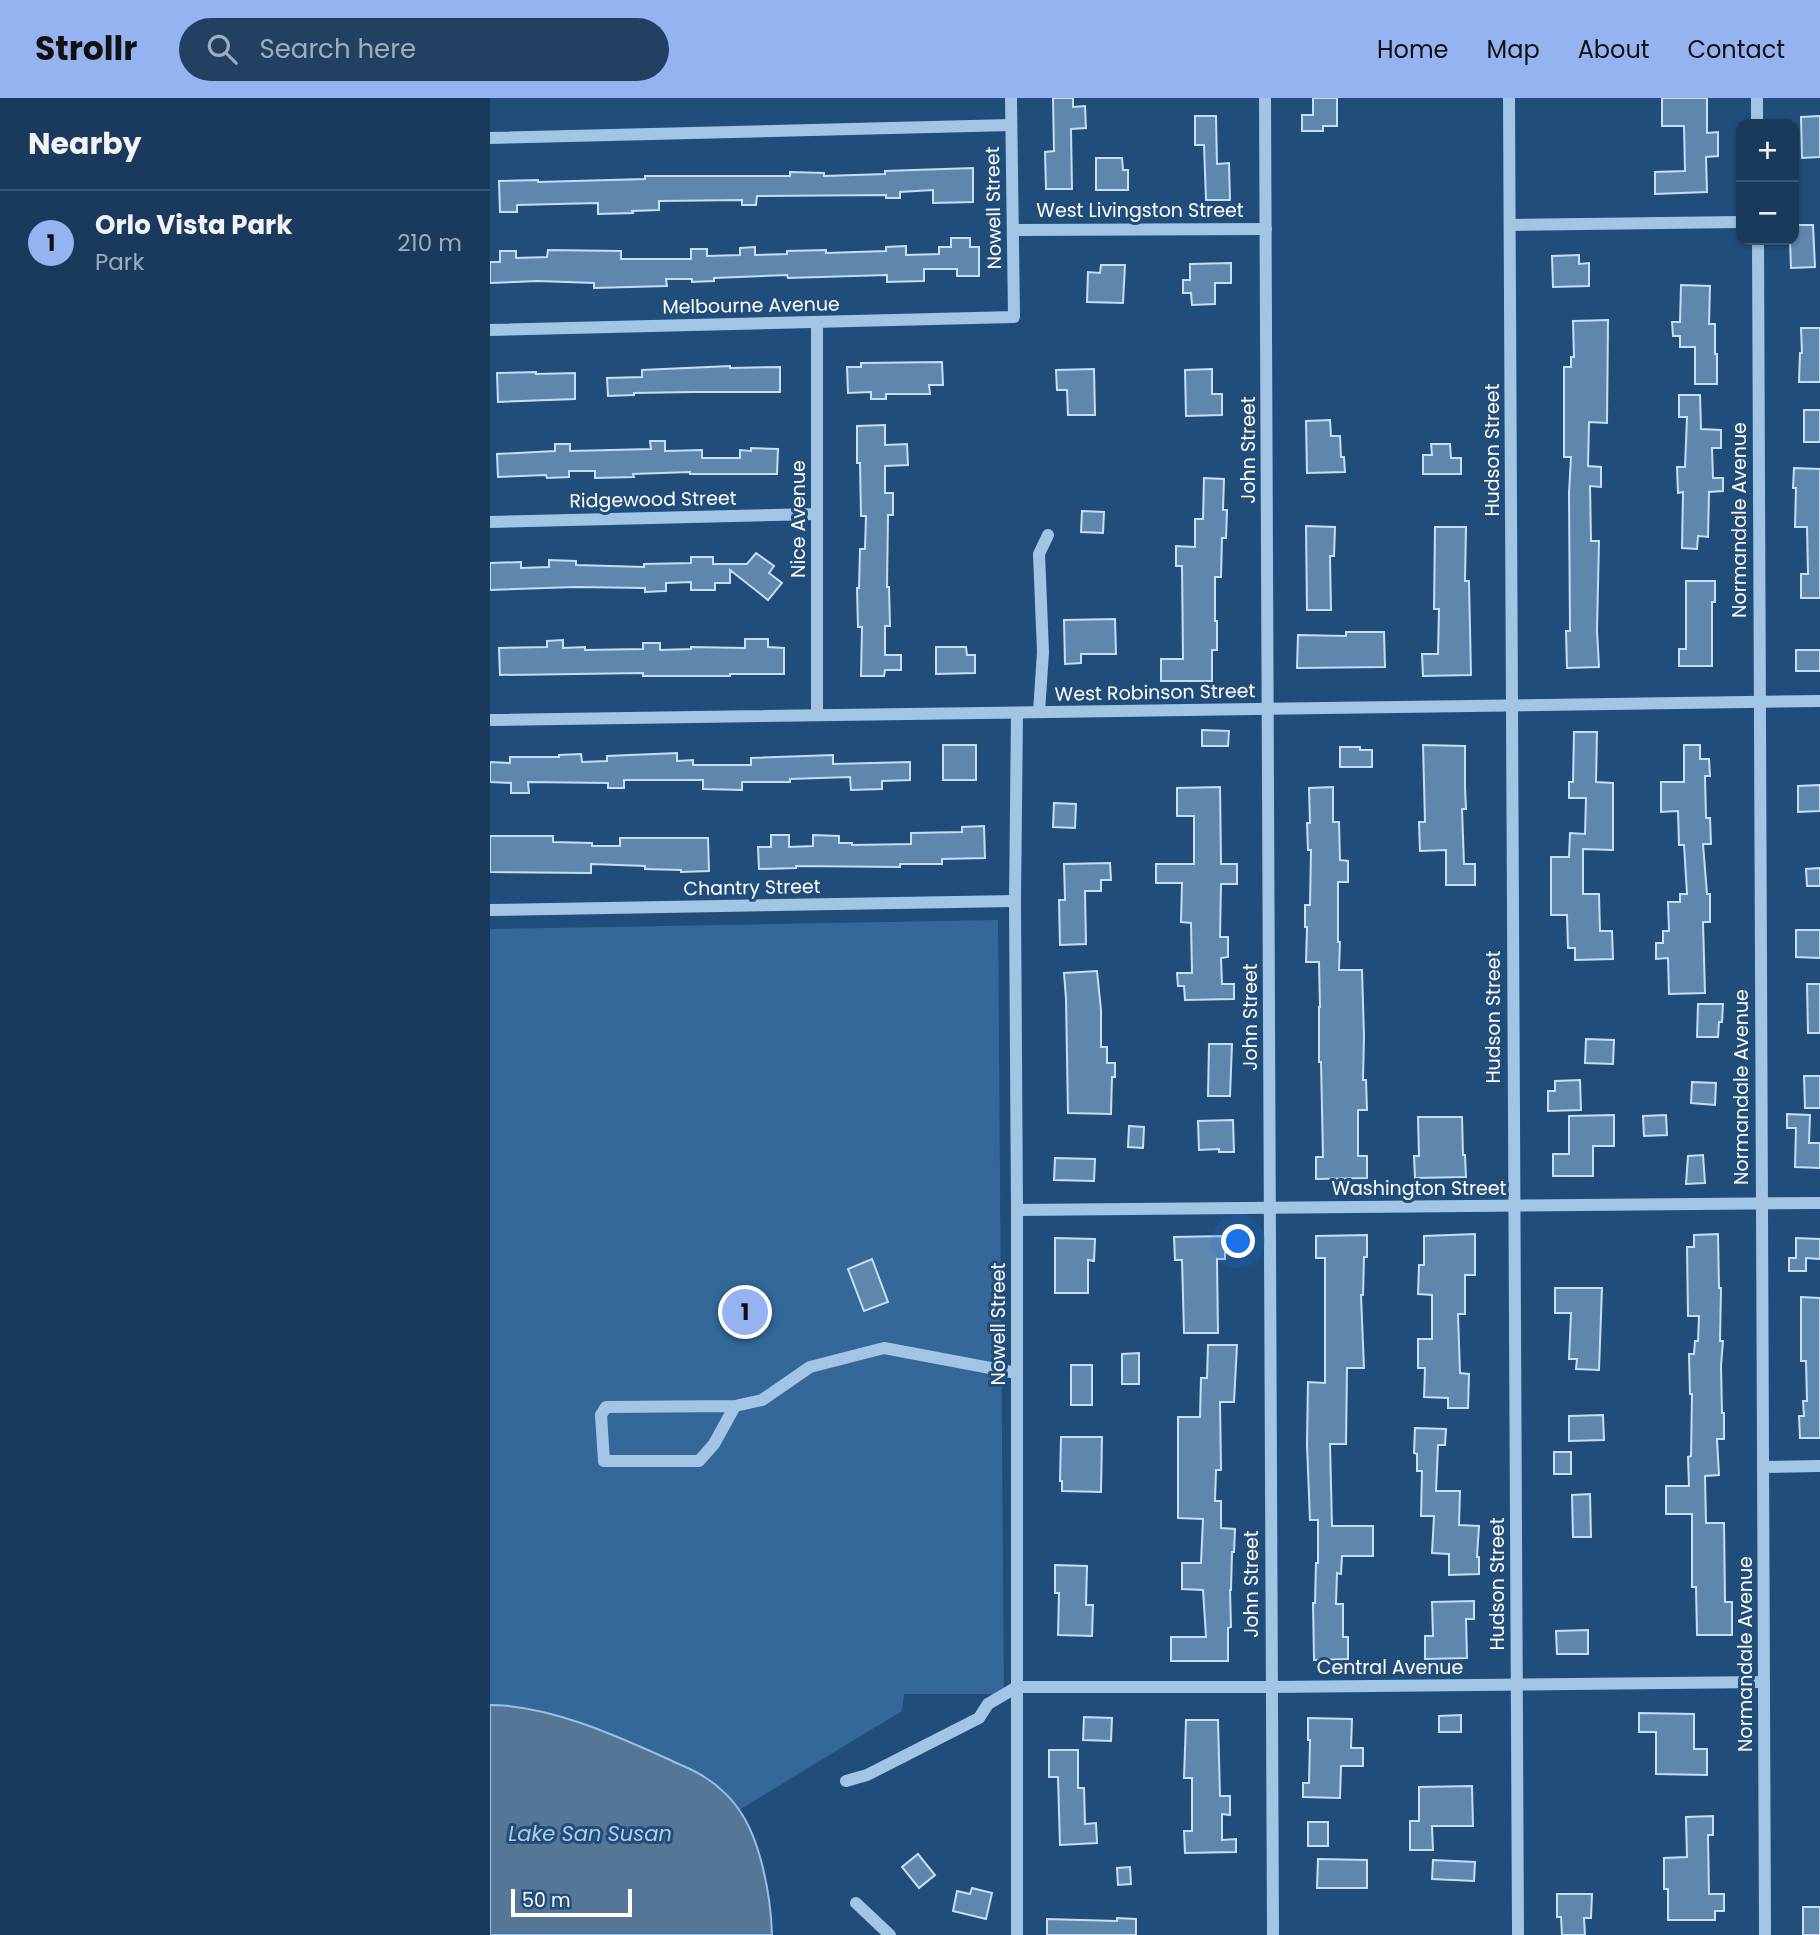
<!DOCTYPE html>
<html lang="en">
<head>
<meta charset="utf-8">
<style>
  body { margin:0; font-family:Poppins,sans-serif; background:#224162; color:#f1f3f6 }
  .controls { position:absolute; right:21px; top:21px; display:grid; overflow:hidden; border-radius:14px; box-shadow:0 2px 5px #0004 }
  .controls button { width:63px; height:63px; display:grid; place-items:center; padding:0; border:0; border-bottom:2px solid #375472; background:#193a5c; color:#f1f3f6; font:35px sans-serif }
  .scale { position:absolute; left:21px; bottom:18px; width:121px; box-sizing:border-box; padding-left:7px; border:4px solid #fff; border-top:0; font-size:19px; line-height:24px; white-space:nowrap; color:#fff; -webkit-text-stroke:5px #214d7a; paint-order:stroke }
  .you { position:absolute; left:749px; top:1144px; width:24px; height:24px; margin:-18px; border:5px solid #fff; border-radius:50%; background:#1a73e8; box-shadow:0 0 0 10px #1a73e833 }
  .badge { display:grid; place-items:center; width:46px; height:46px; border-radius:50%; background:#95b2f1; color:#111; font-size:23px; font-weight:700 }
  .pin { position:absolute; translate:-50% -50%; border:4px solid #fff; box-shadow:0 2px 7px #0006 }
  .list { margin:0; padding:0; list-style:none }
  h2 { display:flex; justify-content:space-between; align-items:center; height:91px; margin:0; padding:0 28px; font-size:30px }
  h2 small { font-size:23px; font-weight:400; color:#9fadbb }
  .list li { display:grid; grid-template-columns:46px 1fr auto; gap:21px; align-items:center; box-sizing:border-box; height:105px; padding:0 28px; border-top:2px solid #375472 }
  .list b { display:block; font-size:26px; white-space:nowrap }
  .list p { margin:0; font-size:23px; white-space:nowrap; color:#9fadbb }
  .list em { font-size:23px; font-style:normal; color:#9fadbb }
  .icon { flex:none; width:38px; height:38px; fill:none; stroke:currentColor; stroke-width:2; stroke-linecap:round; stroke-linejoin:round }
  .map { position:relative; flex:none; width:1330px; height:1837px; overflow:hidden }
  header { display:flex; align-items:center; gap:42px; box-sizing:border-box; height:98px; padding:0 35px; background:#95b2f1; color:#111 }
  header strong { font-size:33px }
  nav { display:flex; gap:38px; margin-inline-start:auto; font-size:24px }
  .search { width:490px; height:63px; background:#224162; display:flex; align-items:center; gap:18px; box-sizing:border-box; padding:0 24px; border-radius:38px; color:#9fadbb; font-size:26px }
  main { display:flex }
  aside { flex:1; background:#193a5c }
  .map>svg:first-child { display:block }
  .green { fill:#346898 }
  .water { fill:#557697; stroke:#97c0e6; stroke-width:2 }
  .building { fill:#5e87ae; stroke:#c6def4; stroke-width:2 }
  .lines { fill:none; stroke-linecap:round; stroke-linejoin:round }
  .minor { stroke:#a3c5e5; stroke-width:12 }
  .labels { text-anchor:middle; stroke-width:6; stroke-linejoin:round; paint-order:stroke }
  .street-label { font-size:19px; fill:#fff; stroke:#214d7a }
  .water-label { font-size:21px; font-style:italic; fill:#aecfed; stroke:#214d7a }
</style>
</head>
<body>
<header>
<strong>Strollr</strong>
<div class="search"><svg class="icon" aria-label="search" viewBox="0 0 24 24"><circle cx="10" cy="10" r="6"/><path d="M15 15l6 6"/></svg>Search here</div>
<nav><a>Home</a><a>Map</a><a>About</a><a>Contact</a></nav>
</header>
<main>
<aside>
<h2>Nearby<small></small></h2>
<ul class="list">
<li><span class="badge">1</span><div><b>Orlo Vista Park</b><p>Park</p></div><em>210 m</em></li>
</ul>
</aside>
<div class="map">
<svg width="1330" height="1837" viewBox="0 0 1330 1837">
  <rect width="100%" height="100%" fill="#214d7a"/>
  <path class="green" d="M508,822L514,1596H414L412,1613L135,1781L0,1738V831Z"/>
  <path class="water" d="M0,1607C58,1607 125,1637 178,1661C190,1667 205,1672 216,1680C227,1687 240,1699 247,1709C271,1740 281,1800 282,1837H0Z"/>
  <g class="building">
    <path d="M563,0H583V9L595,8L596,30L581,31L582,91H556L555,54L564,53Z"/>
    <path d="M823,0H847V28H833V33H812V17H823Z"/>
    <path d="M1172,0H1217V35L1228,34V58L1216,59L1217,94L1165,96V74L1195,73L1194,28H1172Z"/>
    <path d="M705,18H726L727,66L739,65L740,102H716L714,47H705Z"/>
    <path d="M1330,18V59L1312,60L1311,19Z"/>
    <path d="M606,60H632L633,72H638V92H606Z"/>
    <path d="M483,70V104L443,105V92L410,94V100H396V97L267,98L266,107H252V102L169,103V112L142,113L143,115L108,116V105L27,107V114H10L9,83L48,82V84L155,81V78H300V74L334,75V78L395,76V73Z"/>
    <path d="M1304,127H1323L1325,169L1301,170L1300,142H1304Z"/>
    <path d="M461,140H480V149H489V178H467V171H434V183L397,184V177L298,180L297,177L224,180V183L202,184V181H176L177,188L104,190V185L48,183L0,185V164H10V153H26V160L57,159L58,152L131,153V161H201V151H217V158L250,157V150L265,149V157L297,156V153L336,152V155L396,153V149L416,148V157L449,156V149H461Z"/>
    <path d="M1089,157V166L1099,165V188L1063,189L1062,158Z"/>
    <path d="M741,165V185H725V206L702,207L701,195H693V182H700V166Z"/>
    <path d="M611,167H635L633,205L597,204L598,174L610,175Z"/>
    <path d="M1191,187L1220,188L1219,226H1225V256H1227V286H1205V249H1190V238H1183L1182,224H1190Z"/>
    <path d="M1118,222L1117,325L1099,324L1098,368L1111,369V389L1100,388L1101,443H1109L1107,532L1109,569L1077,570L1076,533H1080L1079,395L1081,359H1074V269H1081V259H1084L1083,223Z"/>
    <path d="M1311,230H1330V284H1309L1310,255H1312Z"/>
    <path d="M452,264L453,287H439L440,296H396V301H381V294L358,295L357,269H371V265Z"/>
    <path d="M240,268V270L290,269V294H204L144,295V297L118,298L117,280L152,279V272Z"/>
    <path d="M604,271L605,317H578L577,292H567L566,272Z"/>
    <path d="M722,271V296H732V317L696,318L695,272Z"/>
    <path d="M46,274V276L85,275V301L8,304L7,275Z"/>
    <path d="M1189,297H1210L1211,331L1231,332V350H1222L1223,380H1233V393L1219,394L1218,439L1208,438L1207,451L1192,450L1193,394L1188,395L1187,369H1195L1197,319H1189Z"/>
    <rect x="1314" y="312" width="16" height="32"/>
    <path d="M840,322L841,338H850L851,359H854L855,374L817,375L816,323Z"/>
    <path d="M395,327V347L417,346L418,367L395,368V395H403V417H398L397,489H399L400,528H395V557H411V572H395L394,578H371L372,529H368L367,490H369L370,451H375L376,418H371L370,365H367V328Z"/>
    <path d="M160,343H175V353L212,352V360H250V352L261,353V350L288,351L287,376H200V374L143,376L144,379L105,380V373H79V379L57,380L56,377L8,379L7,356L65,353V346H80V353L161,351Z"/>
    <path d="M941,346H960L961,360H971V376H933V357H942Z"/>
    <path d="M1304,370L1330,371V500H1311V476H1318L1317,429H1305L1306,390H1303Z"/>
    <path d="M714,380L734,381L733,412H737L736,440H732L731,479H725V523H727V552H722V583H671V561H693L692,468H686V448L705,449V421H713Z"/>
    <path d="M592,413L614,414L613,435L591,434Z"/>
    <path d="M816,428L845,429L844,458H840L841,512H817Z"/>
    <path d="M945,429H976L975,483H979L981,577L933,578L932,556H948L949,511H944Z"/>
    <path d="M266,455L284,468L279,475L292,485L278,502L240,472V485H225V492H201V484L176,485V493L155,494V490L86,489L0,492V465L31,464V470L59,469V462L86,463V467L154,469V466L201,465V459H223V466H257Z"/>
    <path d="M1196,483H1225V504H1222V568H1189V551H1196Z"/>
    <path d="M625,521L626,556H591V565L575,566L574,522Z"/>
    <path d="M856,534H894L895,569L807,570L808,537L856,538Z"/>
    <path d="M255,541H278V549L294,550V576H240V578H153V575L10,577L9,550L57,549V543L73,542V550L95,549V552L153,551V545H170V552L201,551V549L255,550Z"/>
    <path d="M446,549H476L477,557H485V575L446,576Z"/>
    <rect x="1306" y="552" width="24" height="21"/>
    <path d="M712,632L739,633L738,648H712Z"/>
    <path d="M1084,634H1107L1106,684L1123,685V752L1093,751V796H1109L1110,833H1122L1123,861L1085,862V850H1078L1077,817H1061V759H1079L1080,735L1095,736L1096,700H1079V684H1083Z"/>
    <rect x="453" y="647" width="33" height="35"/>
    <path d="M933,647L975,648V689L976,711H972L974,766H985V787H956V752L930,753L929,724H935Z"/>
    <path d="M1194,647H1210V661H1219L1220,678H1215L1216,720H1220L1221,746H1213L1217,796H1220V824H1213L1215,895L1179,896L1178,860L1166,861V845H1173V833H1179L1178,804H1190V796H1197L1194,747H1189L1188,713L1171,714V684H1194Z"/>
    <path d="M850,649H870V652H882V669H850Z"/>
    <path d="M187,655V663L203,662V667H261V660L343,657V666L420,664V682L392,683V691L361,692L360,679L300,681V684H252V692L213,691V682H134V690H118V685L38,684L39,695H21V685L0,684V664L20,665V659H69V657L91,656L92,664L117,663V658Z"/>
    <path d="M1330,687V713L1308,714V688Z"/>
    <path d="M730,689L731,766H747V786H731L730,839H738V859L731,860L732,886H744V901L695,902L694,888H688L687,875H702L701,825L691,824L692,785H666V766H704V718H687V690Z"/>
    <path d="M843,689V724H849L850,762L858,763V784H848V844H850L849,872H872L874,938L873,982H876L877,1012H868V1058H877V1080L826,1081V1059H833L831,964H829V909H830L829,864H816L817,829H815V807H820L821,752H818L817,725H820L819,690Z"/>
    <path d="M564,705L586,706L585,730L563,729Z"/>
    <path d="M494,728L495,760L452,761V766H410V769L306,768V770L269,771L268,749H281V737H299V749L323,748V737L349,738V745H362V747L421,746V735L472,734V729Z"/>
    <path d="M0,738H63V744L102,745V748H130V740H218L219,773L191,774V772L155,771V768L101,766V775L0,774Z"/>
    <path d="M620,765L621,782H611V793H595L596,846L570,847L569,802H575L574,766Z"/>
    <path d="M1330,770V788H1317L1316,771Z"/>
    <path d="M1306,832H1330V860L1306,859Z"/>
    <path d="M607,873L611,912V949H617V965H625V979H622L621,1016L578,1015L576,901L574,875Z"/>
    <path d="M1317,886H1330V935H1318Z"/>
    <path d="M1208,906H1233L1232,924H1229L1228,939H1207Z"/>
    <path d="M1096,941L1124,942L1123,966L1095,965Z"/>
    <path d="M719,946H742L740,998H718Z"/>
    <path d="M1314,978H1330V1010H1315Z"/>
    <path d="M1090,982L1091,1012L1058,1013V993H1065V983Z"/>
    <path d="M1202,984L1226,985L1225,1007L1201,1005Z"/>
    <path d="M1297,1016L1320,1017L1319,1045H1330V1070L1305,1069L1306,1030H1297Z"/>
    <path d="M1124,1017V1048H1103V1078H1063V1056H1079V1018Z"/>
    <path d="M1176,1017L1177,1037L1154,1038L1153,1018Z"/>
    <path d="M928,1019H972L973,1057H975L976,1079L925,1080L924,1058H929Z"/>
    <path d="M743,1022L744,1054H729V1051L709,1052L708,1023Z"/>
    <path d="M639,1028L654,1029L653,1050L638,1049Z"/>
    <path d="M1213,1057L1215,1085L1196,1086L1198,1058Z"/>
    <path d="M565,1060L605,1061L604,1083L564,1082Z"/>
    <path d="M985,1136V1177H975V1216H968L970,1275L979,1276L978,1310H958V1300L934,1299L935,1270H928V1241H942V1197L928,1196L929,1167H934V1138Z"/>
    <path d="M1228,1136L1229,1190H1231L1230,1243H1233L1231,1268L1232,1315H1234V1341H1227L1229,1377L1215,1378L1216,1425H1234L1235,1504H1242V1537H1207L1206,1489H1202V1416H1176V1388H1199L1198,1359L1201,1358L1202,1296H1200L1199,1256H1204L1205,1243H1208L1209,1218H1198L1197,1149H1204V1137Z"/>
    <path d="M877,1137V1159H874L873,1197H871L874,1270H857L856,1346H840L842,1428H883V1458H852L851,1476L847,1475L846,1506H853V1539H858V1561L824,1562L823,1505H825L826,1465H828V1422H820L817,1347L818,1284L835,1285V1160H826V1138Z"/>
    <path d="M735,1138V1161H727L728,1235H694L692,1162H685L684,1139Z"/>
    <path d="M565,1140L605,1141L604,1163L598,1162V1195H565Z"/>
    <path d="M1306,1140L1330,1141V1161L1316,1160V1173H1299V1160H1306Z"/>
    <path d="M382,1161L398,1204L374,1213L358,1171Z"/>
    <path d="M1065,1190H1112L1109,1272L1086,1271L1087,1261H1079L1081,1215H1065Z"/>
    <path d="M1311,1199L1330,1200V1340H1310L1309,1318H1314L1313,1303H1317L1316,1263H1311Z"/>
    <path d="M718,1247H747L744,1304H730L731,1372H726L725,1403H731V1430L745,1431L744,1454H742L741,1492H740L741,1529L738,1530V1563H681V1539H716L713,1492L692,1491V1465H711L713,1421L688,1420V1319H710L711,1280H717Z"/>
    <path d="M649,1255V1286H632V1256Z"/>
    <rect x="581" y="1267" width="21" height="40"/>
    <path d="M1113,1317L1114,1342L1079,1343V1318Z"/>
    <path d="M925,1330L956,1331L955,1347H948L946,1393H970L969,1427L989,1428L987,1459H989V1476L959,1477V1456L942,1455L944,1418H931L932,1373H927V1356L924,1355Z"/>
    <path d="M571,1339H612L611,1394L572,1393V1383H570Z"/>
    <rect x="1064" y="1354" width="17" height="22"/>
    <path d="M1100,1396L1101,1439H1083L1082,1397Z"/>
    <path d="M565,1467L597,1468L596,1507H603L602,1538L568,1537L569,1495H565Z"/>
    <path d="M984,1503V1521H976L977,1560L935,1561V1538H943L942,1504Z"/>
    <path d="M1098,1532V1556H1067L1066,1533Z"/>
    <path d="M1149,1615L1204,1616V1651H1217V1677L1166,1676V1634H1149Z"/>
    <path d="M971,1617V1634H949V1618Z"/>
    <path d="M594,1619L622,1620L621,1643L593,1642Z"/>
    <path d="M818,1620L862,1621L861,1650H873V1668H851L850,1700L813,1699V1685H819L820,1642H818Z"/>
    <path d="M696,1622H728L730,1698H740V1717L732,1716V1742L746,1741V1754L695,1755L694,1733H702V1680H694Z"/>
    <path d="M559,1652H588V1690H594L595,1726L606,1725L607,1745L570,1747L568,1679H559Z"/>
    <path d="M982,1688L983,1728H942L943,1752H920V1723H929V1689Z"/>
    <path d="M1223,1718V1737H1218L1219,1796H1234V1813H1225V1822H1178V1791H1174V1760L1197,1759L1196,1719Z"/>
    <rect x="818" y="1724" width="20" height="24"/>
    <path d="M428,1756L445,1777L429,1790L412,1769Z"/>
    <path d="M828,1761L877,1762V1790H827Z"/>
    <path d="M943,1762L985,1764L984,1783L942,1781Z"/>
    <path d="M640,1769L641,1786L628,1787L627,1770Z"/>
    <path d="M482,1790L502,1795L496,1821L463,1813L467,1793L480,1796Z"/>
    <path d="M1067,1796H1102L1101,1820H1094L1095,1837H1072L1071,1819H1067Z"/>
    <rect x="1313" y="1809" width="17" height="28"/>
    <path d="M627,1820L646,1821V1837H557V1821L627,1823Z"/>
  </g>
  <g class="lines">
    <g class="minor">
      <path d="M775,0L783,1837"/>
      <path d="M1019,0L1028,1837"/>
      <path d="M1267,0V26"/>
      <path d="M0,40L521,27"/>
      <path d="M1020,127L1251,124"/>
      <path d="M523,132L776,131"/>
      <path d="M1268,142L1275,1837"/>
      <path d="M327,224V617"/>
      <path d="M0,232L524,219L521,0"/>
      <path d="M0,424L327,416"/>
      <path d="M549,614L553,554L549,456L558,437"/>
      <path d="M527,615L525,803L527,1112V1837"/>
      <path d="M0,622L1330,603"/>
      <path d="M0,812L525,803"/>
      <path d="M527,1112L1330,1105"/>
      <path d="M245,1308L224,1346L209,1363H114L111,1317L116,1309L245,1308L272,1302L320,1269L394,1250L527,1275"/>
      <path d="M1274,1369L1330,1368"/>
      <path d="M527,1589H781L1274,1584"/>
      <path d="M356,1683L377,1677L489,1620L498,1606L527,1589"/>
      <path d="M366,1805L400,1837"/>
    </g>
  </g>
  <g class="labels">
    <g class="street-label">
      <text transform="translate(503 110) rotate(-91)" y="7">Nowell Street</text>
      <text x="650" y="119">West Livingston Street</text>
      <text transform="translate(261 207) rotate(-1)" y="7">Melbourne Avenue</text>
      <text transform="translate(758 352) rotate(-90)" y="7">John Street</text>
      <text transform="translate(1002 352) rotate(-90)" y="7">Hudson Street</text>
      <text transform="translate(163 401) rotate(-1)" y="7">Ridgewood Street</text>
      <text transform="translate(308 421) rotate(-90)" y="7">Nice Avenue</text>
      <text transform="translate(1249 422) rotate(-90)" y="7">Normandale Avenue</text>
      <text transform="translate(665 594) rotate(-1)" y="7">West Robinson Street</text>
      <text transform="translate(262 789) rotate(-1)" y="7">Chantry Street</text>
      <text transform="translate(760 919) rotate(-90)" y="7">John Street</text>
      <text transform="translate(1003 919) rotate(-90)" y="7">Hudson Street</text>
      <text transform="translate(1251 989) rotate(-90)" y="7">Normandale Avenue</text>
      <text x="929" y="1097">Washington Street</text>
      <text transform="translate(508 1226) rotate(-90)" y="7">Nowell Street</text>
      <text transform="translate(761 1486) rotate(-90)" y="7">John Street</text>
      <text transform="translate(1007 1486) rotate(-90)" y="7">Hudson Street</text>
      <text transform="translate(1255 1556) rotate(-90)" y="7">Normandale Avenue</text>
      <text x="900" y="1576">Central Avenue</text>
    </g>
    <g class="water-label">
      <text x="100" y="1743">Lake San Susan</text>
    </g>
  </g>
</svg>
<div class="controls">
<button>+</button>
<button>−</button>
</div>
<div class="scale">50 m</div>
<div class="you"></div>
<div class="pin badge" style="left:255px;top:1214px">1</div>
</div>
</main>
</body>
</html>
